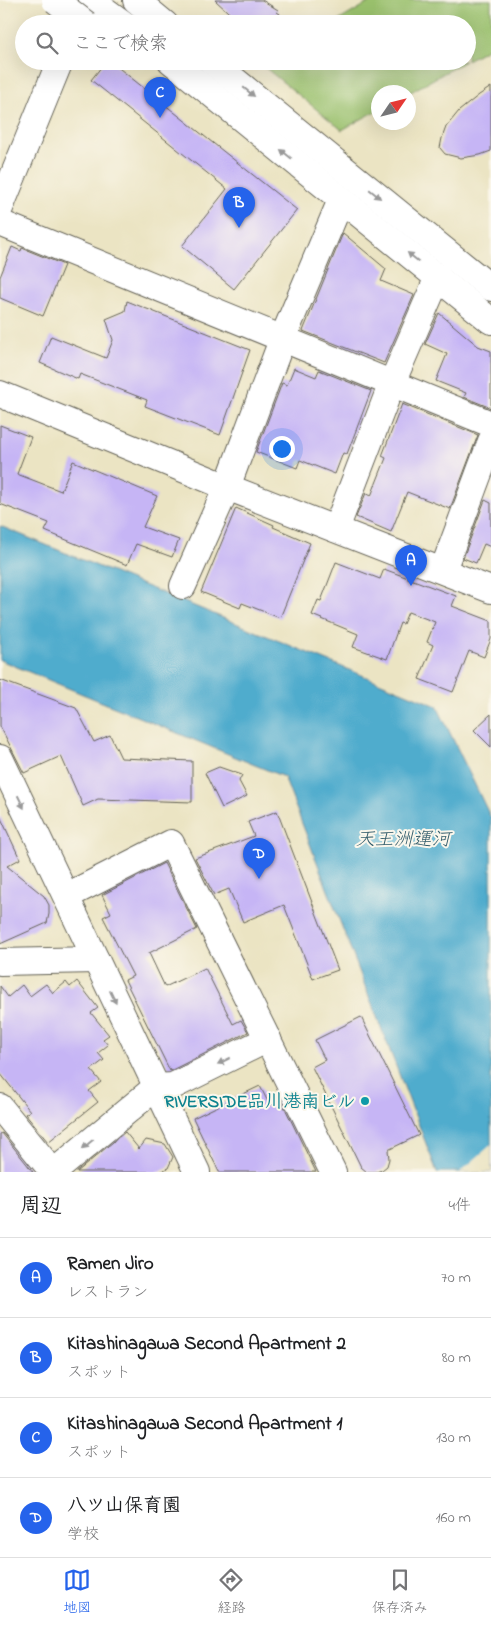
<!DOCTYPE html>
<html lang="ja">
<head>
<meta charset="utf-8">
<style>
  body { margin:0; font-family:"Indie Flower","Klee One",sans-serif; background:#f2f2f2; color:#202124 }
  .compass { position:absolute; left:371px; top:85px; width:45px; height:45px; border-radius:50%; background:#fff; box-shadow:0 5px 20px #0002; rotate:55deg }
  .you { position:absolute; left:281px; top:448px; width:18px; height:18px; margin:-12px; border:4px solid #fff; border-radius:50%; background:#1a73e8; box-shadow:0 0 0 8px #1a73e833 }
  .badge { display:grid; place-items:center; width:32px; height:32px; border-radius:50%; background:#2563eb; color:#fff; font-size:16px; font-weight:700 }
  .pin { position:absolute; translate:-50% -41px; filter:drop-shadow(0 1px 2px #0008) }
  .pin::after { content:''; position:absolute; top:26px; width:18px; height:15px; background:inherit; clip-path:polygon(0 0,100% 0,50% 100%) }
  .list { margin:0; padding:0; list-style:none }
  h2 { display:flex; justify-content:space-between; align-items:center; height:65px; margin:0; padding:0 20px; font-size:21px }
  h2 small { font-size:16px; font-weight:400; color:#757577 }
  .list li { display:grid; grid-template-columns:32px 1fr auto; gap:15px; align-items:center; box-sizing:border-box; height:80px; padding:0 20px; border-top:1px solid #e0e0e0 }
  .list b { display:block; font-size:19px; white-space:nowrap }
  .list p { margin:0; font-size:16px; white-space:nowrap; color:#757577 }
  .list em { font-size:16px; font-style:normal; color:#757577 }
  .icon { flex:none; width:28px; height:28px; fill:none; stroke:currentColor; stroke-width:2; stroke-linecap:round; stroke-linejoin:round }
  .map { position:relative; flex:none; width:491px; height:1172px; overflow:hidden }
  .search { position:absolute; background:#fff; box-shadow:0 5px 20px #0002; left:15px; right:15px; top:15px; height:55px; display:flex; align-items:center; gap:12px; box-sizing:border-box; padding:0 18px; border-radius:28px; color:#757577; font-size:19px }
  .sheet { height:385px; background:#fff }
  nav { display:flex; justify-content:space-around; align-items:center; box-sizing:border-box; height:70px; border-top:1px solid #e0e0e0; background:#fff; font-size:14px; color:#757577 }
  nav a { display:grid; justify-items:center; gap:2px }
  nav .on { color:#2563eb }
  .map>svg:first-child { display:block }
  .green { fill:#99c06c; stroke:#5a6e44 }
  .water { fill:#4faccd; stroke:#366474 }
  .pier { fill:#ebe4c3 }
  .building { fill:#c6b5f5 }
  .lines { fill:none; stroke-linecap:round; stroke-linejoin:round }
  .minor-casing { stroke:#646256; stroke-width:28 }
  .minor { stroke:#fff; stroke-width:26 }
  .minor-bridge-casing { stroke:#646256; stroke-width:28; stroke-linecap:butt }
  .minor-bridge { stroke:#fff; stroke-width:26 }
  .oneway { fill:#999 }
  .culture-dot { fill:#0f9aa8; stroke:#fbf7ec; stroke-width:2 }
  .labels { text-anchor:middle; stroke-width:4; stroke-linejoin:round; paint-order:stroke }
  .culture-label { font-size:18px; font-weight:bold; fill:#0d838f; stroke:#fbf7ec; text-anchor:end }
  .water-label { font-size:19px; font-style:italic; fill:#335d6c; stroke:#fbf7ec }
</style>
</head>
<body>
<div class="map">
<svg width="491" height="1172" viewBox="0 0 491 1172">
  <rect width="100%" height="100%" fill="#fbf7ec"/>
  <filter id="ink" filterUnits="userSpaceOnUse"><feTurbulence type="fractalNoise" baseFrequency=".02" numOctaves="2"/><feDisplacementMap in="SourceGraphic" scale="10" xChannelSelector="R" yChannelSelector="G"/><feConvolveMatrix kernelMatrix="1 2 1 2 8 2 1 2 1" color-interpolation-filters="sRGB"/></filter>
  <filter id="wash" filterUnits="userSpaceOnUse"><feTurbulence type="fractalNoise" baseFrequency=".0096" numOctaves="4" result="noise"/><feDisplacementMap in="SourceGraphic" scale="20" xChannelSelector="R" yChannelSelector="G"/><feGaussianBlur stdDeviation="1.12" result="paint"/><feColorMatrix in="noise" values="0 0 0 0 0 0 0 0 0 0 0 0 0 0 0 0 0 1.4 0 .05"/><feComposite in="paint" operator="in"/></filter>
  <g filter="url(#wash)">
    <rect width="100%" height="100%" fill="#ebe4c3"/>
    <g class="green">
      <path d="M373,0H491V47L467,60V24H333Z"/>
      <path d="M271,61H465L409,93L378,92V110L342,130L263,66Z"/>
    </g>
    <path class="water" d="M0,526L437,706L491,818V1172H437L284,777L0,660Z"/>
    <path class="pier" d="M491,1145V1172H460Z"/>
    <g id="blocks">
      <g class="building">
        <path d="M215,0H262L278,10L277,12L280,14L275,24H241Z"/>
        <path d="M106,61H110L297,210L234,289L182,246L227,189L91,80Z"/>
        <path d="M491,87V151L480,155L461,158L445,154L440,148L442,138L446,127L459,111L479,95Z"/>
        <path d="M343,233L386,269L381,281L414,295L384,363L303,331Z"/>
        <path d="M12,247L21,251L22,248L64,265L43,316L0,298V277Z"/>
        <path d="M127,301L250,350L220,435L145,406L147,400L80,374L78,379L40,363L51,336L106,358L113,340L106,319L125,311Z"/>
        <path d="M439,313L478,346L491,351V408L464,397L466,393L436,381L447,354L425,344Z"/>
        <path d="M294,368L316,377L319,370L371,391L347,454L343,453L335,474L300,460L297,468L256,452L282,383L287,385Z"/>
        <path d="M402,404L478,435L450,509L407,492L391,532L356,517L366,493L371,496L386,458L382,456Z"/>
        <path d="M0,425L31,437L17,474L61,491L73,461L157,496L143,527L179,540L172,557L136,544L127,565L45,531L49,523L0,504Z"/>
        <path d="M485,500L491,503V547L484,544L476,563L463,558Z"/>
        <path d="M236,508L274,525L273,527L310,543L280,618L242,603L240,608L201,592Z"/>
        <path d="M336,562L380,579L384,569L456,596L452,606L491,621V639L484,657L469,651L453,692L419,679L433,645L427,642L435,622L408,612L403,624L400,623L387,659L353,647L358,634L312,615L318,600L321,601Z"/>
        <path d="M0,680L76,708L94,742L110,735L121,758L192,761V802L98,799L83,806L61,756L24,773L0,726Z"/>
        <path d="M491,714V747L474,730Z"/>
        <path d="M219,767L242,775L239,781L247,796L222,808L205,773Z"/>
        <path d="M277,811L338,970L313,979L284,905L243,922L229,889L214,895L195,858L254,836L248,822Z"/>
        <path d="M0,816L20,859L7,866L44,896L49,905V914L47,923L0,944Z"/>
        <path d="M164,863L197,929L149,953L165,987L205,968L233,1024L241,1020L248,1032L170,1071L125,980L133,976L103,917L111,913L102,895Z"/>
        <path d="M77,981L98,1008L91,1013L109,1035L103,1039L108,1045L98,1053L104,1060L91,1070L101,1082L89,1091L98,1102L48,1142L25,1114L30,1111L0,1073V986L8,997L22,985L30,996L46,984L53,993L66,982L70,987Z"/>
        <path d="M361,1017L419,1135L388,1150L389,1159L387,1166L382,1170L376,1172H367L361,1167L312,1067L325,1060L315,1040Z"/>
        <path d="M260,1086L270,1106L281,1100L316,1172H219L193,1118Z"/>
        <path d="M125,1132L139,1149L146,1140L165,1144L173,1157L168,1168L159,1172H77Z"/>
        <path d="M2,1133L26,1163L33,1172H0V1134Z"/>
      </g>
    </g>
  </g>
  <g filter="url(#ink)">
    <use href="#blocks" fill-opacity="0" stroke="#646256" stroke-width="1"/>
    <g class="lines">
      <g class="minor-casing">
        <g id="minor">
          <path d="M91,0L124,24"/>
          <path d="M136,0L165,24"/>
          <path d="M171,61L491,321"/>
          <path d="M211,61L491,288"/>
          <path d="M0,208L60,61"/>
          <path d="M0,223L491,424"/>
          <path d="M0,394L227,487L491,590"/>
          <path d="M336,529L392,383L438,277"/>
          <path d="M443,570L491,441"/>
          <path d="M183,586L227,487L282,340L341,200"/>
          <path d="M0,758L197,1172"/>
          <path d="M67,896L171,843L333,1172"/>
          <path d="M0,962L96,960"/>
          <path d="M0,1107L53,1172"/>
          <path d="M54,1172L156,1087L173,1086L268,1039"/>
        </g>
      </g>
      <use href="#minor" class="minor"/>
      <g class="minor-bridge-casing">
        <path id="minor-bridge" d="M55,0L86,24"/>
      </g>
      <use href="#minor-bridge" class="minor-bridge"/>
    </g>
    <defs><path id="oneway-solid" d="M-6-.8H1V-3.2L6.5 0L1 3.2V.8H-6Z" transform="scale(1.25)"/></defs>
    <g class="oneway">
      <use href="#oneway-solid" transform="translate(249 92) rotate(39)"/>
      <use href="#oneway-solid" transform="translate(286 154) rotate(-141)"/>
      <use href="#oneway-solid" transform="translate(375 194) rotate(39)"/>
      <use href="#oneway-solid" transform="translate(413 257) rotate(-141)"/>
      <use href="#oneway-solid" transform="translate(21 802) rotate(64)"/>
      <use href="#oneway-solid" transform="translate(113 997) rotate(65)"/>
      <use href="#oneway-solid" transform="translate(224 1061) rotate(154)"/>
      <use href="#oneway-solid" transform="translate(88 1144) rotate(140)"/>
    </g>
  </g>
  <circle class="culture-dot" cx="365" cy="1101" r="5"/>
  <g class="labels">
    <g class="culture-label">
      <text x="355" y="1107">RIVERSIDE品川港南ビル</text>
    </g>
    <g class="water-label">
      <text x="403" y="845">天王洲運河</text>
    </g>
  </g>
</svg>
<svg class="compass" viewBox="-18 -18 36 36"><path d="M0-13l5 13h-10z" fill="#e53935"/><path d="M0 13l5-13h-10z" fill="#757577"/></svg>
<div class="you"></div>
<div class="pin badge" style="left:411px;top:586px">A</div>
<div class="pin badge" style="left:239px;top:228px">B</div>
<div class="pin badge" style="left:160px;top:118px">C</div>
<div class="pin badge" style="left:259px;top:879px">D</div>
<div class="search"><svg class="icon" aria-label="search" viewBox="0 0 24 24"><circle cx="10" cy="10" r="6"/><path d="M15 15l6 6"/></svg>ここで検索</div>
</div>
<section class="sheet">
<h2>周辺<small>4件</small></h2>
<ul class="list">
<li><span class="badge">A</span><div><b>Ramen Jiro</b><p>レストラン</p></div><em>70 m</em></li>
<li><span class="badge">B</span><div><b>Kitashinagawa Second Apartment 2</b><p>スポット</p></div><em>80 m</em></li>
<li><span class="badge">C</span><div><b>Kitashinagawa Second Apartment 1</b><p>スポット</p></div><em>130 m</em></li>
<li><span class="badge">D</span><div><b>八ツ山保育園</b><p>学校</p></div><em>160 m</em></li>
</ul>
</section>
<nav>
<a class="on"><svg class="icon" aria-label="map" viewBox="0 0 24 24"><path d="M3 6l6-2 6 2 6-2v14l-6 2-6-2-6 2zM9 4v14M15 6v14"/></svg>地図</a>
<a><svg class="icon" aria-label="directions" viewBox="0 0 24 24"><path d="M12 3l9 9-9 9-9-9zM9 14v-3h6M13 9l2 2-2 2"/></svg>経路</a>
<a><svg class="icon" aria-label="saved" viewBox="0 0 24 24"><path d="M7 4h10v16l-5-4-5 4z"/></svg>保存済み</a>
</nav>
</body>
</html>
